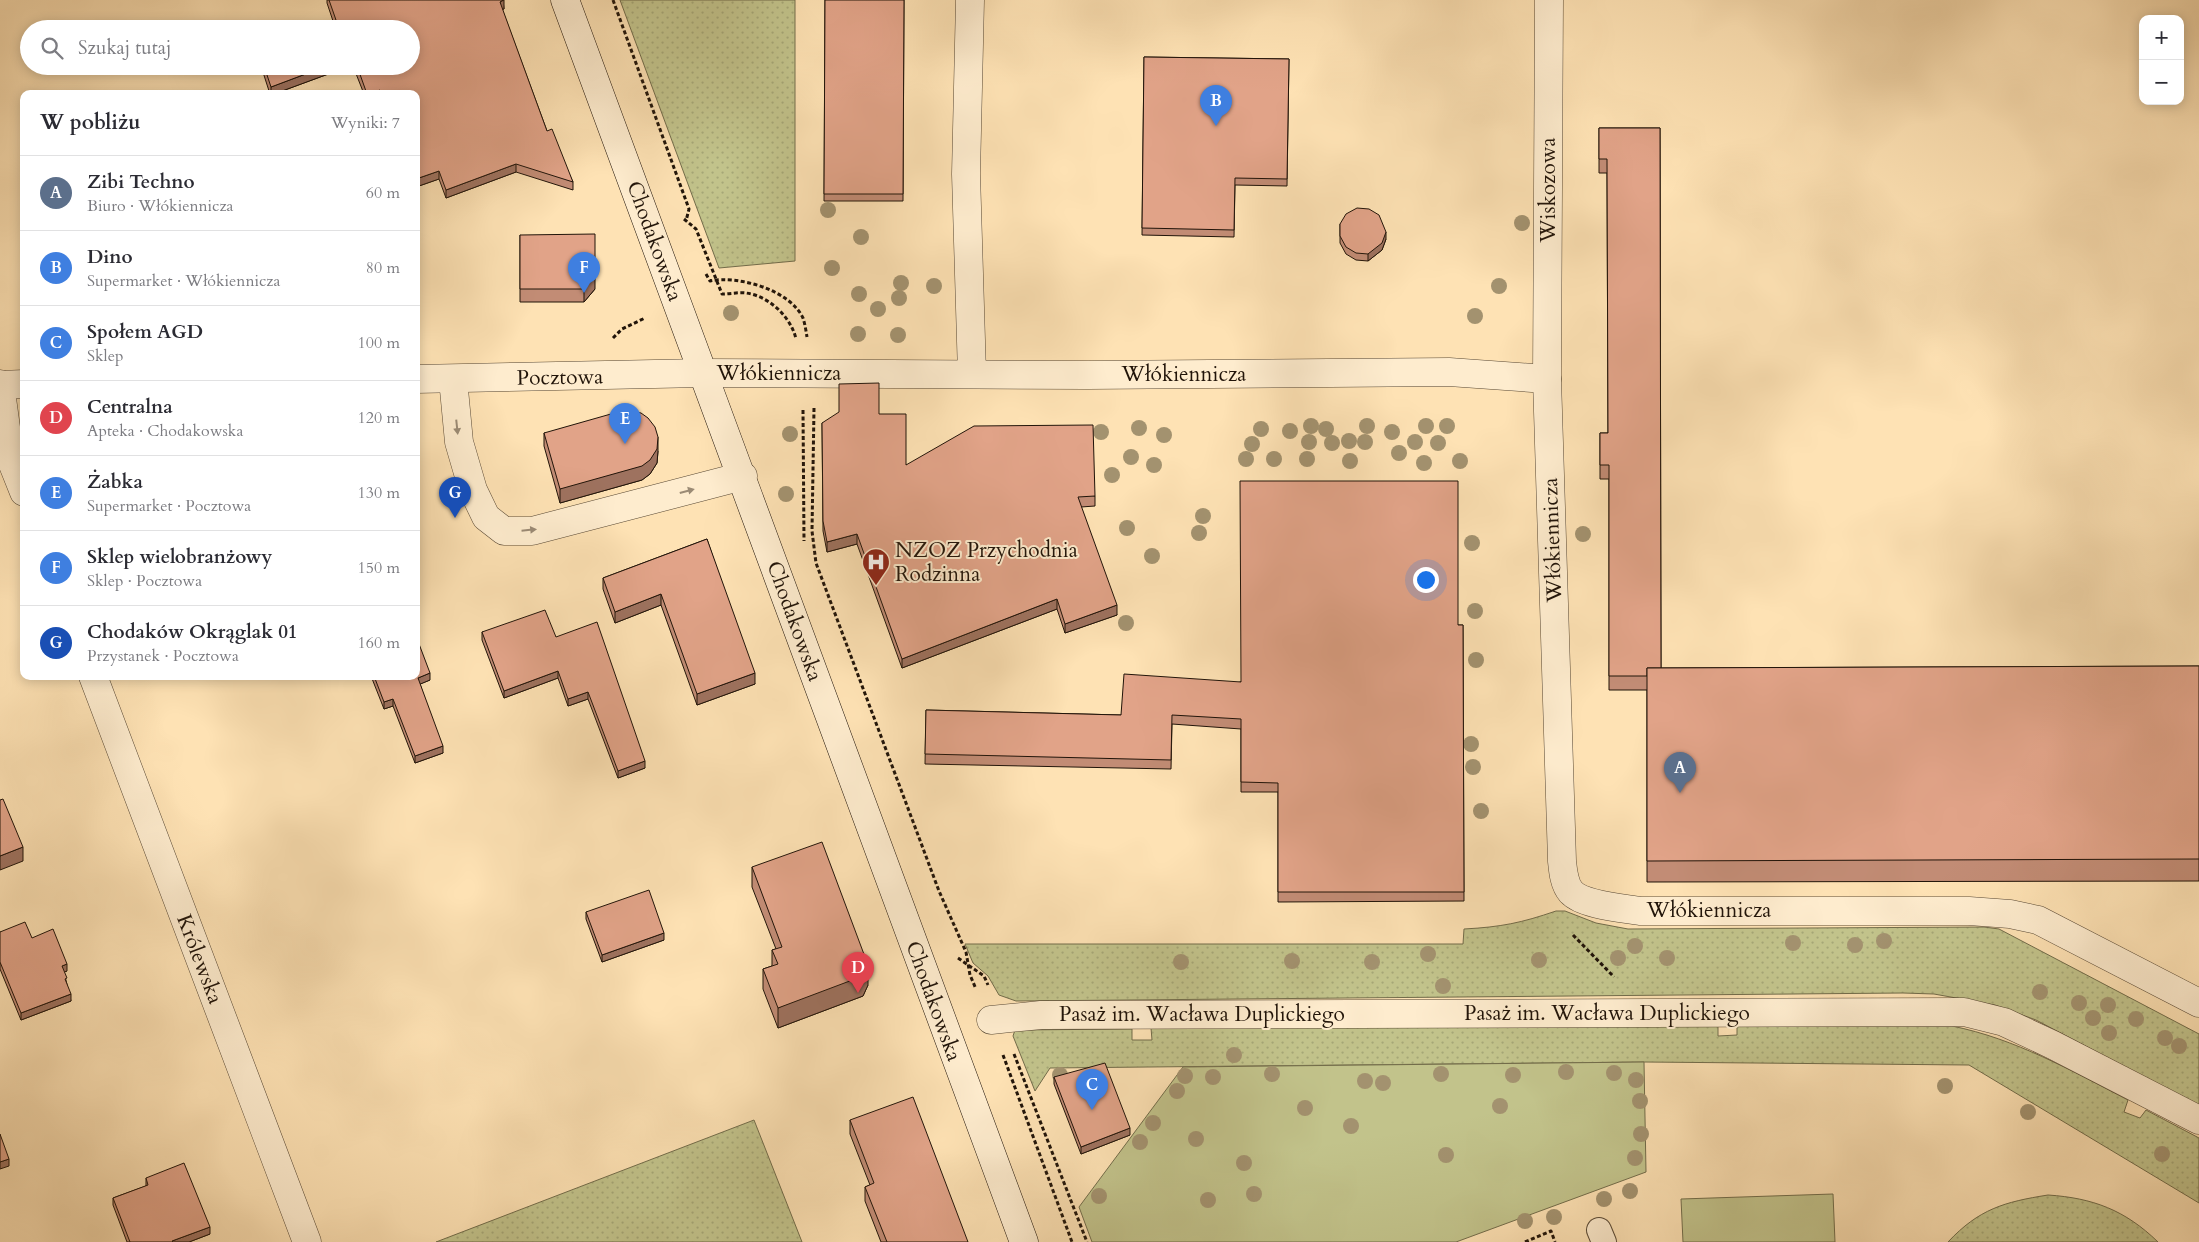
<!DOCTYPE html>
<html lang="pl">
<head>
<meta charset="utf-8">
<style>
  body { margin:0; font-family:Cardo,serif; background:#f7f7f7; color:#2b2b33 }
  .controls { position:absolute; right:15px; top:15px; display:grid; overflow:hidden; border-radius:10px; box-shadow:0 2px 12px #0003 }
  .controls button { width:45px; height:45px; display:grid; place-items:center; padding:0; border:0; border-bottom:1px solid #e1e1e2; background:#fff; color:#2b2b33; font:25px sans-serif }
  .you { position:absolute; left:1425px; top:579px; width:18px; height:18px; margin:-12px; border:4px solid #fff; border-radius:50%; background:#1a73e8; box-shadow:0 0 0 8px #1a73e833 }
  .badge { display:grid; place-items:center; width:32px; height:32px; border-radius:50%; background:#7c3aed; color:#fff; font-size:16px; font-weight:700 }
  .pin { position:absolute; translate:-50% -41px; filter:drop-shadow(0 1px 2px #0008) }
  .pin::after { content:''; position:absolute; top:26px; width:18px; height:15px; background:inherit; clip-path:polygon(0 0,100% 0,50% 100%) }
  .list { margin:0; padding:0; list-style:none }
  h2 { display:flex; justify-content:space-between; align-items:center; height:65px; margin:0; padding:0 20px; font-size:21px }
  h2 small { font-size:16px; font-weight:400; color:#7c7c81 }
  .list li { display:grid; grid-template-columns:32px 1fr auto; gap:15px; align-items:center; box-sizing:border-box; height:75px; padding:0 20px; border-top:1px solid #e1e1e2 }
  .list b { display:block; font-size:19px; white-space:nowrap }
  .list p { margin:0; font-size:16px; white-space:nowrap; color:#7c7c81 }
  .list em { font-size:16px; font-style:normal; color:#7c7c81 }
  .icon { flex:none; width:28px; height:28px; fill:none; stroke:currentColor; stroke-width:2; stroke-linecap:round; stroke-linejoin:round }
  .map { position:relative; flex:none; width:2199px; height:1242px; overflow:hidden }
  .search { position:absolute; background:#fff; box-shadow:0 2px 12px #0003; left:20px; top:20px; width:400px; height:55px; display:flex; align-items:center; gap:12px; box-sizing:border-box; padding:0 18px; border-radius:28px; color:#7c7c81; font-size:19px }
  .panel { position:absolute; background:#fff; box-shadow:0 2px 12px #0003; left:20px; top:90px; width:400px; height:590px; border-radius:10px }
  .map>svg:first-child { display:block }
  .grass { fill:url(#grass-dots); stroke:#726c4a }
  .park { fill:#c2c38b; stroke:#726c4a }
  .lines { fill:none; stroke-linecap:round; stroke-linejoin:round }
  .lane-casing { stroke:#584834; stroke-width:26 }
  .street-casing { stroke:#584834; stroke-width:29 }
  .secondary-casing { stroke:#211409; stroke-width:29 }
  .path { stroke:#211409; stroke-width:3; stroke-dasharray:4 2.5; stroke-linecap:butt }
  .lane { stroke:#feecce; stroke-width:24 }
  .street { stroke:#feecce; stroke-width:28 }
  .secondary { stroke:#feecce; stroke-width:28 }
  .tree { fill:#a3926f }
  .wall { fill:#c28c75; stroke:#211409 }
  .shaded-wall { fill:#9e725f; stroke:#211409 }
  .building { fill:#e1a388; stroke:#211409 }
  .oneway { fill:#9b8b75 }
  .labels { text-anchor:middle; stroke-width:4; stroke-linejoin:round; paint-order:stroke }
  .street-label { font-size:21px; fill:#211409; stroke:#feecce }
  .poi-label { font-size:21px; fill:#211409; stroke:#feecce; text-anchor:start }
</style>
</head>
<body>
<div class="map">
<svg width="2199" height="1242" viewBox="0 0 2199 1242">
  <defs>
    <pattern id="grass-dots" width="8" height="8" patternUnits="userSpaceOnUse" patternTransform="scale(1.25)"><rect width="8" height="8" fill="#c2c38b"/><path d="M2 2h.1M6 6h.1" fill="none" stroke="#a6a777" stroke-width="1.8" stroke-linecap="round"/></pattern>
  </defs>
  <rect width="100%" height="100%" fill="#fee2b4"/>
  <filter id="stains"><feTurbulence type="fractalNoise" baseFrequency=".004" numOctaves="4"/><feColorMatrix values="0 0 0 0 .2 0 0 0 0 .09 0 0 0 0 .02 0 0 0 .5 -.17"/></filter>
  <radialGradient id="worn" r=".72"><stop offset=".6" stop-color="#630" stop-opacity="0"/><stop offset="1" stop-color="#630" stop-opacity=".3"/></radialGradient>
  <g class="grass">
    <path d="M620,0H795V261L719,268Z"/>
    <path d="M1556,911H1565L1596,923L1628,929L1984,927L1999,929L2199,1034V1106L2036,1020L1995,1005L1934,994L1903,993L1016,1001L999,995L988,976L973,963L965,944H1463L1464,929C1501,927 1521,923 1556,911Z"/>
    <path d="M1718,1023V1036L1737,1035V1024L1952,1026C2016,1039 2070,1070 2128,1100L2124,1112L2140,1118L2146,1110L2199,1138V1203L1969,1065L1644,1062L1050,1068L1035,1091L1013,1036L1015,1030L1132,1029V1040H1152L1151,1028Z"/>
    <path d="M754,1120L802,1242H436Z"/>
    <path d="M2048,1195C2093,1198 2125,1210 2158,1242H1948C1979,1209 2004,1202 2048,1195Z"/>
  </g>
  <g class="park">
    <path d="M1644,1062L1646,1172L1456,1242H1092L1079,1207L1183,1067Z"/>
    <path d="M1833,1194L1835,1242H1683L1681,1199Z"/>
  </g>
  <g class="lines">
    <g class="lane-casing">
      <path id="lane" d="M1599,1230L1604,1242"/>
    </g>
    <g class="street-casing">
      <g id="street">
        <path d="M970,0L966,174L972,374"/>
        <path d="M416,379L703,373L1088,375L1449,372L1547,379L1562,861C1563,871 1564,884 1571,892C1583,905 1622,908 1640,911H1969L2010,914L2038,920L2199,1003"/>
        <path d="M453,379L459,442L473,490L486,517L504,531H532L743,476"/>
        <path d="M1547,379L1549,0"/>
        <path d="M0,384L10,457L24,492"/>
        <path d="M0,385L24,384"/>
        <path d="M93,676L307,1242"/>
        <path d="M991,1020L1041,1015L1964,1012L2004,1022L2053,1045L2199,1120"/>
      </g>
    </g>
    <g class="secondary-casing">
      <path id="secondary" d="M565,0L1024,1242"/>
    </g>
    <g class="path">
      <path d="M613,0L689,209L686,221"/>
      <path d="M684,219L696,229L722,294C730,294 738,292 746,293C769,296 791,317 796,339"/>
      <path d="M706,274L710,281C738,275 790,290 803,318C805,324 806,331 807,337"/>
      <path d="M613,338L622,329L645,318"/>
      <path d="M814,408L812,531L816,563L939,891L966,952L970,975L976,989"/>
      <path d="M803,410L804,541"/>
      <path d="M1573,935L1614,977"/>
      <path d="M958,958L984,976L988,985"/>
      <path d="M1014,1054L1087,1242"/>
      <path d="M1003,1055L1072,1242"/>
      <path d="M1525,1242L1551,1231L1555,1242"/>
    </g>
    <use href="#lane" class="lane"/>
    <use href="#street" class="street"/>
    <use href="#secondary" class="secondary"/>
  </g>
  <g class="tree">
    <circle cx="828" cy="210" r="8"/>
    <circle cx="1522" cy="223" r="8"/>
    <circle cx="861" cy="237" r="8"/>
    <circle cx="832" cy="268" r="8"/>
    <circle cx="901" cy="283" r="8"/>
    <circle cx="934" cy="286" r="8"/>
    <circle cx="1499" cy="286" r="8"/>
    <circle cx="859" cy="294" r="8"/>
    <circle cx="899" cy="298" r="8"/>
    <circle cx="878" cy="309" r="8"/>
    <circle cx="731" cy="313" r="8"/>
    <circle cx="1475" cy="316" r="8"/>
    <circle cx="858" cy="334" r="8"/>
    <circle cx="898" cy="335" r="8"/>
    <circle cx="1311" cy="426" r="8"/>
    <circle cx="1367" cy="426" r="8"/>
    <circle cx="1426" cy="426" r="8"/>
    <circle cx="1447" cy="426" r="8"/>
    <circle cx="1139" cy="428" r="8"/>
    <circle cx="1261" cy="429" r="8"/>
    <circle cx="1326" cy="429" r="8"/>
    <circle cx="1290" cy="431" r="8"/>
    <circle cx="1101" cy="432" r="8"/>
    <circle cx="1392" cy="432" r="8"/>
    <circle cx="790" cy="434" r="8"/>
    <circle cx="1164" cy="435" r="8"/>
    <circle cx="1349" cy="441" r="8"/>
    <circle cx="1309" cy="442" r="8"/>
    <circle cx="1365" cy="442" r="8"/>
    <circle cx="1415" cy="442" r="8"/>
    <circle cx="1332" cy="443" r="8"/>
    <circle cx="1438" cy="443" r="8"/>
    <circle cx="1252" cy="444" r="8"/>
    <circle cx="1399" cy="453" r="8"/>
    <circle cx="1131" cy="457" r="8"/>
    <circle cx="1246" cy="459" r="8"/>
    <circle cx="1274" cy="459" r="8"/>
    <circle cx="1307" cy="459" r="8"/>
    <circle cx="1350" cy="461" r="8"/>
    <circle cx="1460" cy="461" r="8"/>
    <circle cx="1424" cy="463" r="8"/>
    <circle cx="1154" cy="465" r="8"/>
    <circle cx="1112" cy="475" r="8"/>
    <circle cx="786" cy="494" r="8"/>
    <circle cx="1203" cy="516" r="8"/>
    <circle cx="1127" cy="528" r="8"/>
    <circle cx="1199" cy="533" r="8"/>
    <circle cx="1583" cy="534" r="8"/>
    <circle cx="1472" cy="543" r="8"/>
    <circle cx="1152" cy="556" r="8"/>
    <circle cx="1475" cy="611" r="8"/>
    <circle cx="1126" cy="623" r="8"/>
    <circle cx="1476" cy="660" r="8"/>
    <circle cx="1471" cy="744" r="8"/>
    <circle cx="1473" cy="767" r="8"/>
    <circle cx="1481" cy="811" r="8"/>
    <circle cx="1884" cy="941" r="8"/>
    <circle cx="1793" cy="943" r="8"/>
    <circle cx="1855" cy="945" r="8"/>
    <circle cx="1635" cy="946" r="8"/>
    <circle cx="1428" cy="954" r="8"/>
    <circle cx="1618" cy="958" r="8"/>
    <circle cx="1667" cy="958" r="8"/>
    <circle cx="1539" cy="960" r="8"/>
    <circle cx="1292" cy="961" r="8"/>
    <circle cx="1181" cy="962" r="8"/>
    <circle cx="1372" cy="962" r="8"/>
    <circle cx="1443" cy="986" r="8"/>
    <circle cx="2040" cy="992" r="8"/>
    <circle cx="2079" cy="1003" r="8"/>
    <circle cx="2108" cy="1005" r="8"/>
    <circle cx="2093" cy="1018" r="8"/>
    <circle cx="2136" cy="1019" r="8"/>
    <circle cx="2109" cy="1033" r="8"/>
    <circle cx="2165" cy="1038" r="8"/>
    <circle cx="2179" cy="1046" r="8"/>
    <circle cx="1234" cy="1055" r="8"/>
    <circle cx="1566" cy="1072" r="8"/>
    <circle cx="1614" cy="1073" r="8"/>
    <circle cx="1272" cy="1074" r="8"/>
    <circle cx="1441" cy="1074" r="8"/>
    <circle cx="1060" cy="1075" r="8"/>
    <circle cx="1513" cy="1075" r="8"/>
    <circle cx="1185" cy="1076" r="8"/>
    <circle cx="1213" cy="1077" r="8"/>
    <circle cx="1636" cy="1080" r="8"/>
    <circle cx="1365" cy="1081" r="8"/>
    <circle cx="1383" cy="1083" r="8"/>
    <circle cx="1945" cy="1086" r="8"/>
    <circle cx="1177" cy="1091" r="8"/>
    <circle cx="1640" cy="1101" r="8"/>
    <circle cx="1500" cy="1106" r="8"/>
    <circle cx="1305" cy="1108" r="8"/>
    <circle cx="2028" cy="1112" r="8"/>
    <circle cx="1153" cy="1123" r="8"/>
    <circle cx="1351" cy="1126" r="8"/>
    <circle cx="1641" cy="1134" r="8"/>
    <circle cx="1196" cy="1139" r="8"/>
    <circle cx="1140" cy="1142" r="8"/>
    <circle cx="2162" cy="1154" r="8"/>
    <circle cx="1446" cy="1155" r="8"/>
    <circle cx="1635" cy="1158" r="8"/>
    <circle cx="1244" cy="1163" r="8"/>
    <circle cx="1630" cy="1191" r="8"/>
    <circle cx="1254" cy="1194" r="8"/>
    <circle cx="1099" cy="1196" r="8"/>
    <circle cx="1604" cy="1199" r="8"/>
    <circle cx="1208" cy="1200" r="8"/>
    <circle cx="1554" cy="1217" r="8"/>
    <circle cx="1525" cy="1221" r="8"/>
  </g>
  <g class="wall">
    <path d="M327,0H503L504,9H502L547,131L573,182V190L516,172L446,198L439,179L416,187V94H364L353,66H411L333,21L327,3Z"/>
    <path d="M825,0H904L903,201H824Z"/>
    <path d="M1144,57L1289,59L1287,186L1235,185L1234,237L1142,235Z"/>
    <path d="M261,66H350L274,94H270Z"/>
    <path d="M1599,128H1660L1661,668L2199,666V881L1647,882V690H1609V479H1600V433H1608L1607,173H1599Z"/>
    <path d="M1340,224L1386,239L1382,250L1368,261L1356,260L1346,254L1340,243Z"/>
    <path d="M520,235L595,289L584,302H520Z"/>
    <path d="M879,414L906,465L1095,496V506L1081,507L1117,615L1065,633L1057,609L902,668L857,544L827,552L823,531L822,423Z"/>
    <path d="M544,433L658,451L657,463L650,474L642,480L560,503L544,446Z"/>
    <path d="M707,539L755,684L697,705L661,605L615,623L603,589V578Z"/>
    <path d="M1458,625H1463L1464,901L1278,902V792H1241V729L1172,724L1171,769L925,764L926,710L1121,715L1240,682Z"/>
    <path d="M482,632L556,637L645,768L618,778L588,699L568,706L558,678L504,698L482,640Z"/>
    <path d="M371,676H416L430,680L420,684L443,753L415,763L393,706L384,709Z"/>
    <path d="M752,867L868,985L863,996L778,1028L763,989V969L772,966V950L776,949L752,887Z"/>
    <path d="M586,912L664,940L602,962L586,919Z"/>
    <path d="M0,932L32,938L67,971L64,972L71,1001L21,1020L0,969Z"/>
    <path d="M1054,1077L1130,1135L1081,1154L1054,1084Z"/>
    <path d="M850,1120L968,1242H881L865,1201V1187L870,1185L850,1134Z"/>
    <path d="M146,1178L210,1234L189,1242H127L113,1205V1198L146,1186Z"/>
  </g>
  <g class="shaded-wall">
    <path d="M504,0V9L500,10V2Z"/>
    <path d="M327,66H350L274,94H271V87Z"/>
    <path d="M380,90V94H370Z"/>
    <path d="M516,164V172L446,198V190Z"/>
    <path d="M439,171V179L416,187V179Z"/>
    <path d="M1386,232V239L1382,250L1368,261V254Z"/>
    <path d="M595,275V289L584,302V289Z"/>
    <path d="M658,437V451L657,463L650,474L642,480L560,503V489Z"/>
    <path d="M857,534V544L827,552V542Z"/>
    <path d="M661,594V605L615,623V612Z"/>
    <path d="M1057,599V609L902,668V659Z"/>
    <path d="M1117,605V615L1065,633V624Z"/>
    <path d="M558,671V678L504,698V691Z"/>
    <path d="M430,673V680L418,685V678Z"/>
    <path d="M755,673V684L697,705V694Z"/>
    <path d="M588,692V699L568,706V699Z"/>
    <path d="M393,699V706L384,709V702Z"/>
    <path d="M443,746V753L415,763V756Z"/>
    <path d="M645,761V768L618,778V771Z"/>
    <path d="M23,847V861L0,870V856Z"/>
    <path d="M664,933V940L602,962V955Z"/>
    <path d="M67,964V971L62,973V966Z"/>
    <path d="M868,965V985L863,996L778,1028V1008Z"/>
    <path d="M71,994V1001L21,1020V1013Z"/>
    <path d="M1130,1128V1135L1081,1154V1147Z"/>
    <path d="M9,1159V1166L0,1169V1162Z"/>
    <path d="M210,1227V1234L189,1242H172V1241Z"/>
  </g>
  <g class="building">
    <path d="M329,0H503L500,2L547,131L552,129L573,182L516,164L446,190L439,171L416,179V94H382L380,90L370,94H367L357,66H411V29H314L336,20Z"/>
    <path d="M825,0H904L903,194H824Z"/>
    <path d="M1144,57L1289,59L1287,179L1235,178L1234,230L1142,228Z"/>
    <path d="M264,66H327L271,87Z"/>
    <path d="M1599,128H1660L1661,668H1647V676H1609V465H1600V433H1608L1607,159H1599Z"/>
    <path d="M1357,208L1369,209L1379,215L1386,232L1382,243L1368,254L1356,253L1346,247L1340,236V224L1346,214Z"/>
    <path d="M595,234V275L584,289H520V235Z"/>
    <path d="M879,383V414H906V465L974,426L1093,425L1095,496L1078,497L1117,605L1065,624L1057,599L902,659L857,534L827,542L823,521L822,423L839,412V384Z"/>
    <path d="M625,410L641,413L648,418L655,427L658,437L657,449L650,460L642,466L560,489L544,433Z"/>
    <path d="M1240,481H1458V625H1463L1464,892H1278V783L1241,782V719L1172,715L1171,760L925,754L926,710L1121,715L1124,674L1241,682Z"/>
    <path d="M707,539L755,673L697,694L661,594L615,612L603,578Z"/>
    <path d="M545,610L556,637L597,622L645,761L618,771L588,692L568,699L558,671L504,691L482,632Z"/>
    <path d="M416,636L430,673L418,678L443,746L415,756L393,699L384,702L374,676H416Z"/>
    <path d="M2199,666V859L1647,861V668Z"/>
    <path d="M3,799L23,847L0,856V800Z"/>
    <path d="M822,842L868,965L863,976L778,1008L763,969L778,964L772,950L782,947L752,867Z"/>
    <path d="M649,890L664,933L602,955L586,912Z"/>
    <path d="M25,922L32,938L53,929L67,964L62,966L67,978L65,979L71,994L21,1013L0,962V932Z"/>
    <path d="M1105,1063L1130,1128L1081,1147L1054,1077Z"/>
    <path d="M913,1097L968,1242H887L865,1187L874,1183L850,1120Z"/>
    <path d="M0,1134L9,1159L0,1162Z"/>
    <path d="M184,1163L210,1227L172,1241L173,1242H130L113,1198L148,1185L146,1178Z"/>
  </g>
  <defs><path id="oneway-solid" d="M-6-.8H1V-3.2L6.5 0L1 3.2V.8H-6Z" transform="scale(1.25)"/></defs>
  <g class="oneway">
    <use href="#oneway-solid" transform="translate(457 427) rotate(84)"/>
    <use href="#oneway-solid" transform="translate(687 491) rotate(-15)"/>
    <use href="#oneway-solid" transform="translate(529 530) rotate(-6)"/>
  </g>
  <defs>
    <g id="hospital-pin" transform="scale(1.4375)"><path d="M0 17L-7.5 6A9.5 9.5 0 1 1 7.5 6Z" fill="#8f2418" stroke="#feecce"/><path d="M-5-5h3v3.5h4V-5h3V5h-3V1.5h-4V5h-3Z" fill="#fff"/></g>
  </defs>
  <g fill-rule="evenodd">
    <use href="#hospital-pin" x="876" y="562"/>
  </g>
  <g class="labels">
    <g class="street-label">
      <text transform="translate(1548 190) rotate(-90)" y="7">Wiskozowa</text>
      <text transform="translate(655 241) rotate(70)" y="7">Chodakowska</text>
      <text x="779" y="380">Włókiennicza</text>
      <text x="1184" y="381">Włókiennicza</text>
      <text transform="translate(560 377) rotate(-1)" y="7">Pocztowa</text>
      <text transform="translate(1552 540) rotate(-92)" y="7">Włókiennicza</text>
      <text transform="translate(795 621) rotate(70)" y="7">Chodakowska</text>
      <text x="1709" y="917">Włókiennicza</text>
      <text transform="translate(200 959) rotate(69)" y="7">Królewska</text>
      <text transform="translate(934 1001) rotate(70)" y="7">Chodakowska</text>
      <text x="1607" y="1020">Pasaż im. Wacława Duplickiego</text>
      <text x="1202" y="1021">Pasaż im. Wacława Duplickiego</text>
    </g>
    <g class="poi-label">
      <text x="895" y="557">NZOZ Przychodnia<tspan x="895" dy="24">Rodzinna</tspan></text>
    </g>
  </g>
  <rect width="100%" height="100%" filter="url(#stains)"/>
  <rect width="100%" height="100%" fill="url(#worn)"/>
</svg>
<div class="controls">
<button>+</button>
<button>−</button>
</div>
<div class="you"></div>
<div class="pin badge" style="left:1680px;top:793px;background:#5c6f8a">A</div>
<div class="pin badge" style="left:1216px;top:126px;background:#3f7fe0">B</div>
<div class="pin badge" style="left:1092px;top:1110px;background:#3f7fe0">C</div>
<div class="pin badge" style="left:858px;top:993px;background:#e0444e">D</div>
<div class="pin badge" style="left:625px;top:444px;background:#3f7fe0">E</div>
<div class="pin badge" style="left:584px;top:293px;background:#3f7fe0">F</div>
<div class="pin badge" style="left:455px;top:518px;background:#1a4fb4">G</div>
<div class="search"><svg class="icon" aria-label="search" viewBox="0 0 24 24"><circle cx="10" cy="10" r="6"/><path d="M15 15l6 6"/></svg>Szukaj tutaj</div>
<section class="panel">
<h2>W pobliżu<small>Wyniki: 7</small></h2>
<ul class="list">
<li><span class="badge" style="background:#5c6f8a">A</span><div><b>Zibi Techno</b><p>Biuro · Włókiennicza</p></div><em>60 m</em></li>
<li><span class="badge" style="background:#3f7fe0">B</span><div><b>Dino</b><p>Supermarket · Włókiennicza</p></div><em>80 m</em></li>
<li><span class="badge" style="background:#3f7fe0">C</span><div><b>Społem AGD</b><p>Sklep</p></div><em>100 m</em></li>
<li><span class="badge" style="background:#e0444e">D</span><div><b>Centralna</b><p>Apteka · Chodakowska</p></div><em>120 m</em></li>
<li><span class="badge" style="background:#3f7fe0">E</span><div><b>Żabka</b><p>Supermarket · Pocztowa</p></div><em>130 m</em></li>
<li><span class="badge" style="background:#3f7fe0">F</span><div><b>Sklep wielobranżowy</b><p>Sklep · Pocztowa</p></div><em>150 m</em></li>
<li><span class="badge" style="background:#1a4fb4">G</span><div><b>Chodaków Okrąglak 01</b><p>Przystanek · Pocztowa</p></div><em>160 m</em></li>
</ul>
</section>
</div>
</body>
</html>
